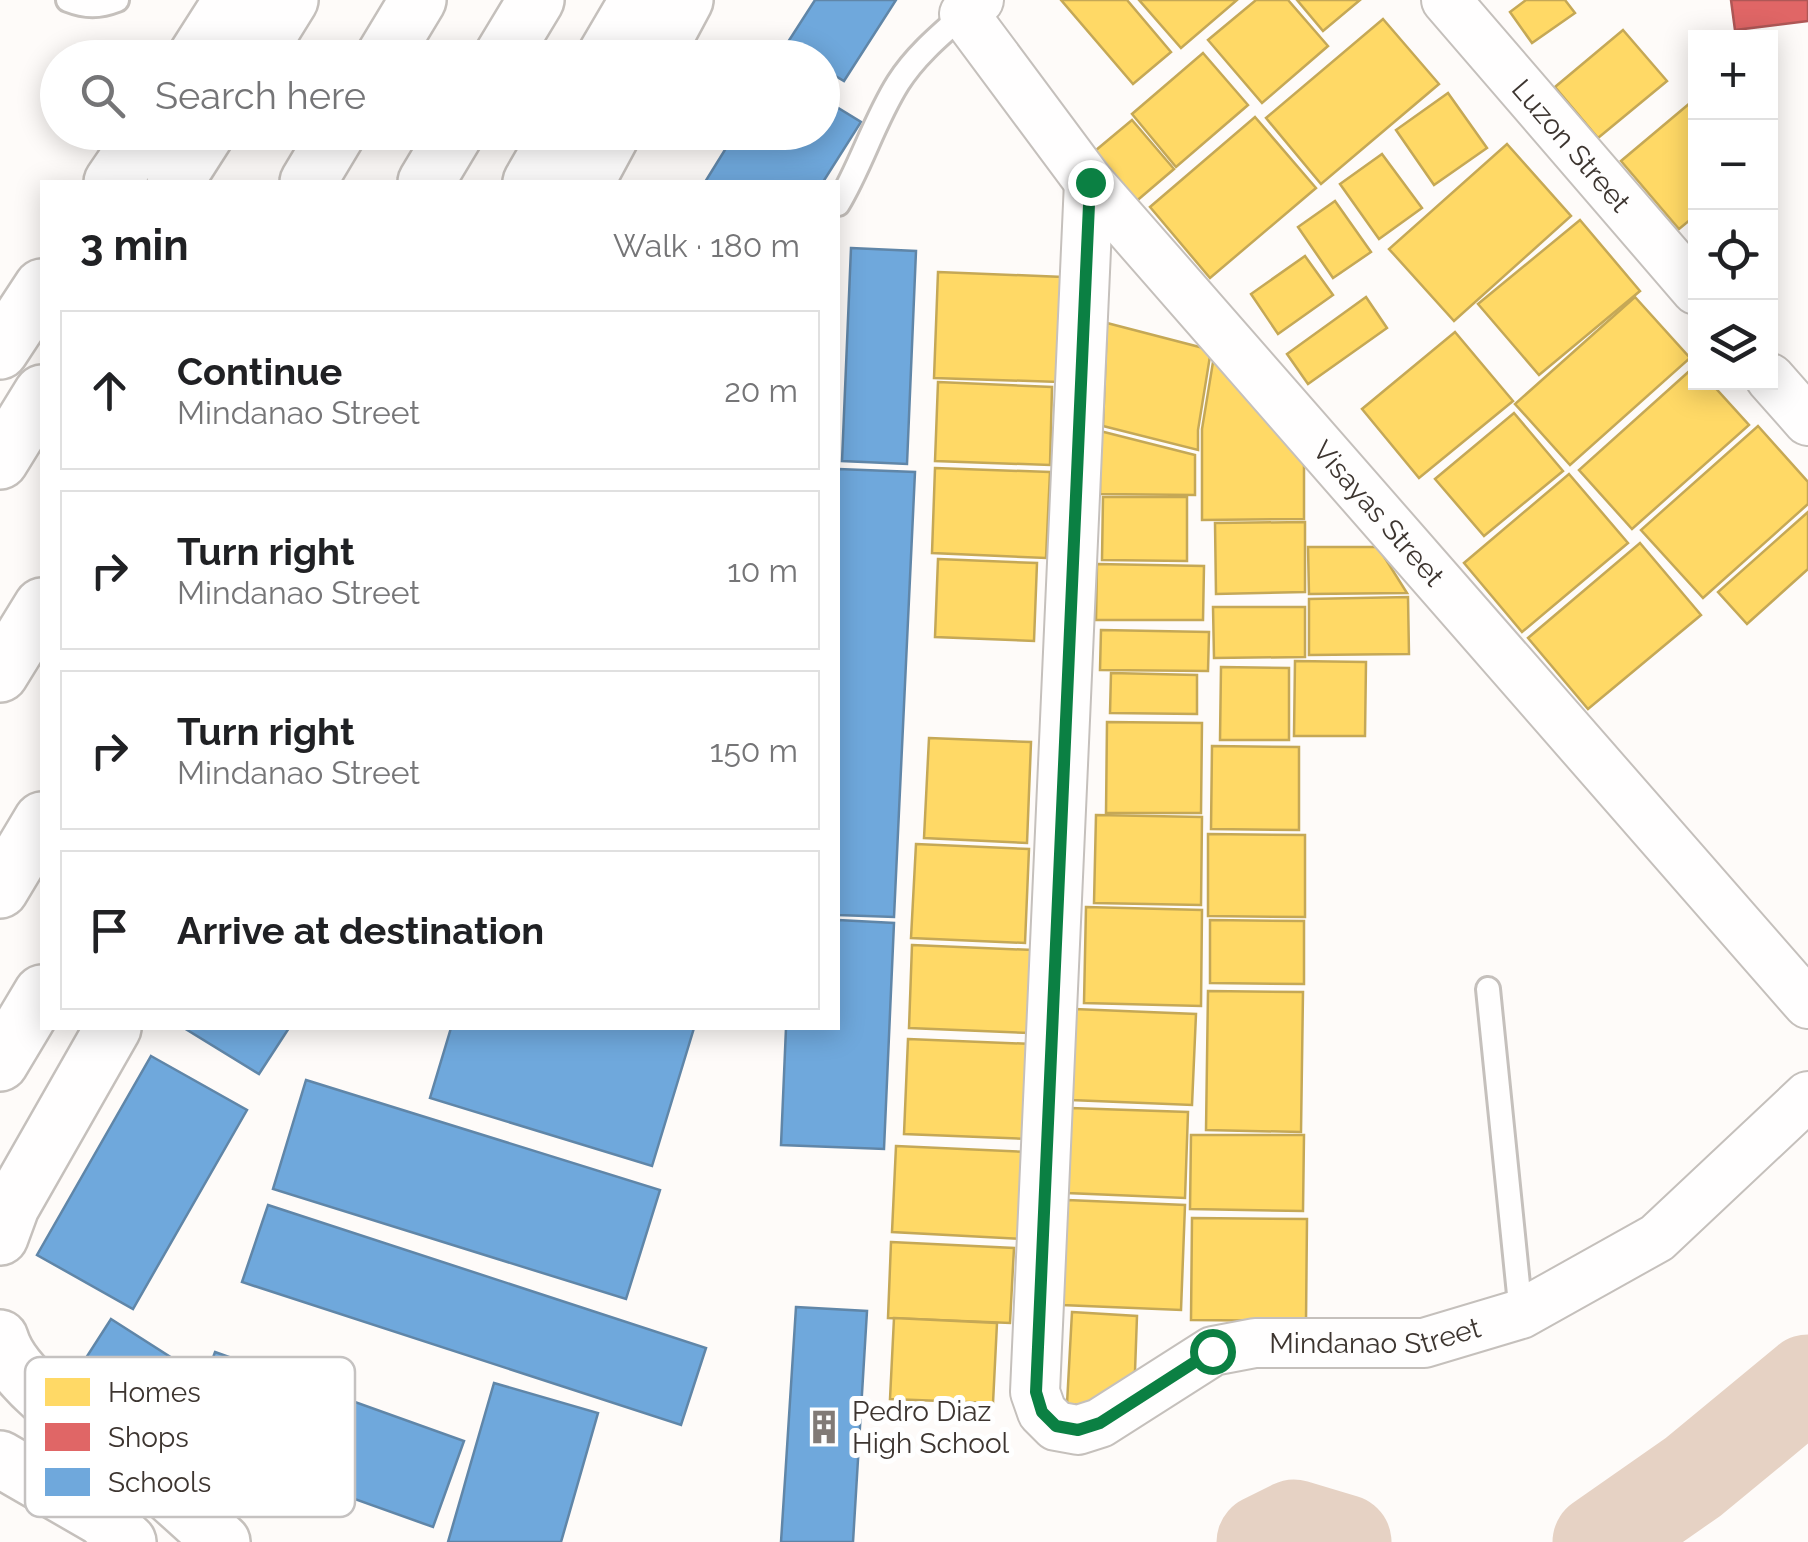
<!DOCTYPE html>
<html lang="en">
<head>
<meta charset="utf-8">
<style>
  body { margin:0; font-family:Raleway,sans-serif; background:#f6f6f6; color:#202124 }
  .controls { position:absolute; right:30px; top:30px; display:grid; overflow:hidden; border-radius:0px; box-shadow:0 5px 25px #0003 }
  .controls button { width:90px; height:90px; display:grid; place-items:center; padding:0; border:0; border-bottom:2px solid #e0e0e0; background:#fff; color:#202124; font:50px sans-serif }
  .stop { position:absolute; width:30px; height:30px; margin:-22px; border:8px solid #0b8043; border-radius:50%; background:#fff }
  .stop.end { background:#0b8043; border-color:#fff; box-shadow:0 2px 10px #0008 }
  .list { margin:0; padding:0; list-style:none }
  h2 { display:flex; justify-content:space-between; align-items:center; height:130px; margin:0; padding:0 40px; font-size:42px }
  h2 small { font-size:32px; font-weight:400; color:#757577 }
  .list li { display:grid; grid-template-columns:65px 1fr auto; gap:30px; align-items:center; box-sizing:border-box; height:160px; margin:0 20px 20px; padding:0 20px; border:2px solid #e0e0e0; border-radius:0px }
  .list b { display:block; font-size:38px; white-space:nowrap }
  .list p { margin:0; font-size:32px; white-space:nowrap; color:#757577 }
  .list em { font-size:32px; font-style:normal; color:#757577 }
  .icon { flex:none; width:55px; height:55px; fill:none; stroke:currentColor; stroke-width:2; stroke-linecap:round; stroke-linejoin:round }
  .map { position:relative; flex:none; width:1808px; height:1542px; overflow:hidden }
  .search { position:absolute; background:#fff; box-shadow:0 5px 25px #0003; left:40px; top:40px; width:800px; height:110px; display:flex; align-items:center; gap:25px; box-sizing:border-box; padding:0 35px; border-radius:55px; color:#757577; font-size:38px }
  .panel { position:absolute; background:#fff; box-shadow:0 5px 25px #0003; left:40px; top:180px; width:800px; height:850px; border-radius:0px }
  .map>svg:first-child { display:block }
  .homes { fill:#ffd966; stroke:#c5a856; stroke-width:2.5 }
  .shops { fill:#e06666; stroke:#af5756; stroke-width:2.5 }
  .schools { fill:#6fa8dc; stroke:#6086a8; stroke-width:2.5 }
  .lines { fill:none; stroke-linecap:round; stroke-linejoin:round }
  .river { stroke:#e6d2c4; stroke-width:95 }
  .service-casing { stroke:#c5c0bc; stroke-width:28 }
  .minor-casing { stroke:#c5c0bc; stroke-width:52 }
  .motorway-casing { stroke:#c5c0bc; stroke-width:60 }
  .service { stroke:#fffefe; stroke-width:22 }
  .minor { stroke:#fffefe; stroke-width:48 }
  .motorway { stroke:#fffefe; stroke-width:55 }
  .route { stroke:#0b8043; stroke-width:12 }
  .labels { text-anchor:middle; stroke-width:10; stroke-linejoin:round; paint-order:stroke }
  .street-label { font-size:28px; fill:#3d3530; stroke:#fff }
  .poi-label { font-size:28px; fill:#3d3530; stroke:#fff; text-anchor:start }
  .key { fill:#fff; stroke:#c5c2c1; stroke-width:2.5 }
  .key-label { font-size:28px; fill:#3d3530 }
</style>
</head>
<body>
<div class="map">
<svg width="1808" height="1542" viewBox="0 0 1808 1542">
  <rect width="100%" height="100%" fill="#fefbf9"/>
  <g class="homes">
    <path d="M1061,0H1127L1171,52L1133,84Z"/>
    <path d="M1139,0H1237L1181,48Z"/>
    <path d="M1256,0H1288L1328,46L1262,103L1208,40Z"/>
    <path d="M1297,0H1360L1323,31Z"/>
    <path d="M1526,0H1565L1575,13L1532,43L1510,12Z"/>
    <path d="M1383,19L1439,84L1321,184L1266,118Z"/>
    <path d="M1623,30L1667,81L1598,138L1555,87Z"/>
    <path d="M1203,53L1248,105L1176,167L1132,114Z"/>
    <path d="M1448,93L1487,148L1434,185L1396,130Z"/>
    <path d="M1696,98V215L1679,229L1621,161Z"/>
    <path d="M1255,117L1316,188L1210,278L1150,207Z"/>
    <path d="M1132,120L1174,169L1126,210L1083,161Z"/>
    <path d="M1507,144L1571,216L1454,321L1389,249Z"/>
    <path d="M1382,154L1422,208L1379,239L1340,184Z"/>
    <path d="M1335,201L1371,252L1333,278L1298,227Z"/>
    <path d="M1580,220L1640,291L1539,375L1478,304Z"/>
    <path d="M1305,256L1333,295L1278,334L1251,294Z"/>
    <path d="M938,272L1063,277L1059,382L934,378Z"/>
    <path d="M1366,297L1387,328L1308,384L1287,354Z"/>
    <path d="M1635,297L1690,358L1570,465L1515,404Z"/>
    <path d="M1107,323L1211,350L1198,430V450L1103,426Z"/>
    <path d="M1455,332L1513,401L1419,478L1362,409Z"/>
    <path d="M1224,356L1304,456V519L1202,520V429L1213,362Z"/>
    <path d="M1695,366L1696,382H1710L1749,425L1632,529L1579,470Z"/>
    <path d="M938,382L1052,387L1050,465L935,461Z"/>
    <path d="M1514,413L1563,471L1484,536L1435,479Z"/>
    <path d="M1758,426L1808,482V504L1703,598L1641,530Z"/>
    <path d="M1100,431L1195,455V495L1100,494Z"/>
    <path d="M935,468L1050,472L1046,558L932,553Z"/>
    <path d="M1569,474L1628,543L1522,632L1464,563Z"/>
    <path d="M1103,497H1187V561L1102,560Z"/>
    <path d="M1808,512V569L1747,624L1718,592Z"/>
    <path d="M1305,522V592L1216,594L1215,523Z"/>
    <path d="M1640,543L1701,615L1588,709L1528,638Z"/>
    <path d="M1308,547H1378L1407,593L1309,594Z"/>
    <path d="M938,559L1037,563L1034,641L935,637Z"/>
    <path d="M1097,564L1204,566L1203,620H1096Z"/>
    <path d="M1408,597L1409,654L1309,655V599Z"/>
    <path d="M1213,607H1305V657L1214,658Z"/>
    <path d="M1101,630L1209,632L1208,671L1100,670Z"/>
    <path d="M1295,661L1366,662L1365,736H1294Z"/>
    <path d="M1221,667L1289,668V740H1220Z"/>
    <path d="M1111,673L1197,675V714L1110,713Z"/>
    <path d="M1107,722L1202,723L1201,813H1106Z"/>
    <path d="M929,738L1031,742L1027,843L924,838Z"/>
    <path d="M1212,746L1299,747V830L1211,829Z"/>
    <path d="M1096,815L1202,817L1201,905L1094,903Z"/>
    <path d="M1208,834L1305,835V917L1208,916Z"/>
    <path d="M916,844L1029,849L1025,943L911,938Z"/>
    <path d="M1086,907L1202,910L1201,1006L1084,1003Z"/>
    <path d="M1210,920L1304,921V984L1210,983Z"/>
    <path d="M912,945L1033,950L1029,1033L909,1028Z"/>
    <path d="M1208,991L1303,992L1301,1132L1206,1130Z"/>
    <path d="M1074,1009L1196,1014L1192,1105L1071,1100Z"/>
    <path d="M908,1039L1032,1044L1028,1139L904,1134Z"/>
    <path d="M1070,1108L1188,1112L1185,1198L1067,1193Z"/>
    <path d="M1191,1135H1304L1303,1211L1190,1209Z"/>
    <path d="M896,1146L1029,1152L1024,1239L892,1232Z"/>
    <path d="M1067,1200L1185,1205L1181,1310L1062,1305Z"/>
    <path d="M1192,1218L1307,1219L1306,1321L1191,1320Z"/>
    <path d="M891,1242L1014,1248L1010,1323L888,1318Z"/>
    <path d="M1072,1312L1137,1316L1135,1371L1101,1406L1067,1404Z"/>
    <path d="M894,1318L997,1323L993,1403L890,1399Z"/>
  </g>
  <path class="shops" d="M1731,0H1808V21L1735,30Z"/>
  <g class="schools">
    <path d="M815,0H896L844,81L822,68V58H807L786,45Z"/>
    <path d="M822,98L861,122L823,182H705L736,132H822Z"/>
    <path d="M851,248L916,251L907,464L842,461Z"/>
    <path d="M838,469L915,472L894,917L838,915Z"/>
    <path d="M838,920L894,923L884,1149L781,1145L786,1028H838Z"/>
    <path d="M184,1028H289L259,1074Z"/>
    <path d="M451,1028H694L652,1166L430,1098Z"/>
    <path d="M151,1056L247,1110L133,1309L37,1255Z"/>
    <path d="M306,1080L660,1190L626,1299L273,1189Z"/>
    <path d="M268,1205L706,1348L681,1425L242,1282Z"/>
    <path d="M796,1307L867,1311L853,1542H781Z"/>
    <path d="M111,1319L197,1374L168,1419L82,1364Z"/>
    <path d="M215,1352L464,1441L433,1527L184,1438Z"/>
    <path d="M494,1383L598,1413L561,1542H448Z"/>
  </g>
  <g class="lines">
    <g class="river">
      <path d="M1264,1542L1294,1527L1344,1542"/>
      <path d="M1600,1542L1693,1477L1808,1382"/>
    </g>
    <g class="service-casing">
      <g id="service">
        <path d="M68,0C86,7 99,7 117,0"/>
        <path d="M838,204C861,166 874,121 898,83C915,56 940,35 964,14"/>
        <path d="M1488,989L1521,1314"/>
      </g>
    </g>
    <g class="minor-casing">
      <g id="minor">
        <path id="s1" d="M979,0L964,14L1089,182L1808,1004"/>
        <path id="s2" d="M1446,0L1696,290"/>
        <path id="s3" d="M1089,182L1035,1392L1042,1412L1056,1426L1078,1430L1100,1423L1213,1351L1255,1343H1424L1521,1314L1657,1238L1808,1096"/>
        <path d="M1770,378L1808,421"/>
      </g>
    </g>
    <g class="motorway-casing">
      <g id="motorway">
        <path d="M195,58L232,0"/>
        <path d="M254,58L290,0"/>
        <path d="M383,58L418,0"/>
        <path d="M501,58L536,0"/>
        <path d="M604,58L638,0"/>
        <path d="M654,58L685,0"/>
        <path d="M112,182L146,132"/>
        <path d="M175,182L207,132"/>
        <path d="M308,182L338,132"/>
        <path d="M426,182L456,132"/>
        <path d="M531,182L560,132"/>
        <path d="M586,182L613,132"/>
        <path d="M0,351L42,287"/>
        <path d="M0,461L42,393"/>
        <path d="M0,674L42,606"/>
        <path d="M0,890L42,820"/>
        <path d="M0,1063L42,993"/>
        <path d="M0,1237L11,1207L113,1028"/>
        <path d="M0,1338C14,1389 111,1445 152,1479C176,1500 199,1521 222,1542"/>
        <path d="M0,1459L102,1518L128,1542"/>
      </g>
    </g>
    <use href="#service" class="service"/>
    <use href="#minor" class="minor"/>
    <use href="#motorway" class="motorway"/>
  </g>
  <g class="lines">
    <path class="route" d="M1090,182L1036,1392L1042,1412L1056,1426L1078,1430L1100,1423L1212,1351"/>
  </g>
  <defs>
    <g id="building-bare" transform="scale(2.7)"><path d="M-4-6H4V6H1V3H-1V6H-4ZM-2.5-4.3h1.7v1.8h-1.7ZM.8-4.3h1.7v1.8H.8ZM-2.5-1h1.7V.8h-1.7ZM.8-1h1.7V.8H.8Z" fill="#817a76" stroke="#fff" stroke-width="2.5" paint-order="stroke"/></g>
  </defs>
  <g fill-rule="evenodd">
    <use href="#building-bare" x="824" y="1427"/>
  </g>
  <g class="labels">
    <g class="street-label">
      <text dy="10" stroke="none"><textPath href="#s2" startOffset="192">Luzon Street</textPath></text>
      <text dy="10" stroke="none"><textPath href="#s1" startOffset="670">Visayas Street</textPath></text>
      <text dy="10" stroke="none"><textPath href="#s3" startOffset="1595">Mindanao Street</textPath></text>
    </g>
    <g class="poi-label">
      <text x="852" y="1421">Pedro Diaz<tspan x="852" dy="32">High School</tspan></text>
    </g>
  </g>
  <rect x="25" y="1357" width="330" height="160" rx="15" class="key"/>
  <rect x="45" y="1378" width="45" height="28" fill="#ffd966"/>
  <rect x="45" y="1423" width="45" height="28" fill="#e06666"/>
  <rect x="45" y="1468" width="45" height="28" fill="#6fa8dc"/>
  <g class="key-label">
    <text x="108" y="1402">Homes</text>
    <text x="108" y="1447">Shops</text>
    <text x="108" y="1492">Schools</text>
  </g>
</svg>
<div class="controls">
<button>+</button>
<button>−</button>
<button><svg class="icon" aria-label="locate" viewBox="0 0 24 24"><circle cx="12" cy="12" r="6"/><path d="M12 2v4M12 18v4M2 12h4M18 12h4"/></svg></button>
<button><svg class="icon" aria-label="layers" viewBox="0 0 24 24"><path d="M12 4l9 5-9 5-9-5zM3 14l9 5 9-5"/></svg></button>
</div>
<div class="stop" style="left:1212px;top:1351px"></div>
<div class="stop end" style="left:1090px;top:182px"></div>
<div class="search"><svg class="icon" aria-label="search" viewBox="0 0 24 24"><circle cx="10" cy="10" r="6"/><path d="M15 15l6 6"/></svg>Search here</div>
<section class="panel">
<h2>3 min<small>Walk · 180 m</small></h2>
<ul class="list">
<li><svg class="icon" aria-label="ahead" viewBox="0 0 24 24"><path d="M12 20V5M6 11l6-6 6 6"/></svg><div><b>Continue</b><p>Mindanao Street</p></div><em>20 m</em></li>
<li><svg class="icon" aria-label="right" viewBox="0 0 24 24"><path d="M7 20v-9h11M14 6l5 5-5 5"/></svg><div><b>Turn right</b><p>Mindanao Street</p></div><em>10 m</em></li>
<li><svg class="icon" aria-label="right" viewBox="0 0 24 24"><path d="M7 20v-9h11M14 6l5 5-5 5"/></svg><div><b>Turn right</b><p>Mindanao Street</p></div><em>150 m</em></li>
<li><svg class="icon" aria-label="arrive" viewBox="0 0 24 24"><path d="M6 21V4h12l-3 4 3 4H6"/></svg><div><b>Arrive at destination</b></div></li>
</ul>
</section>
</div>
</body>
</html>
